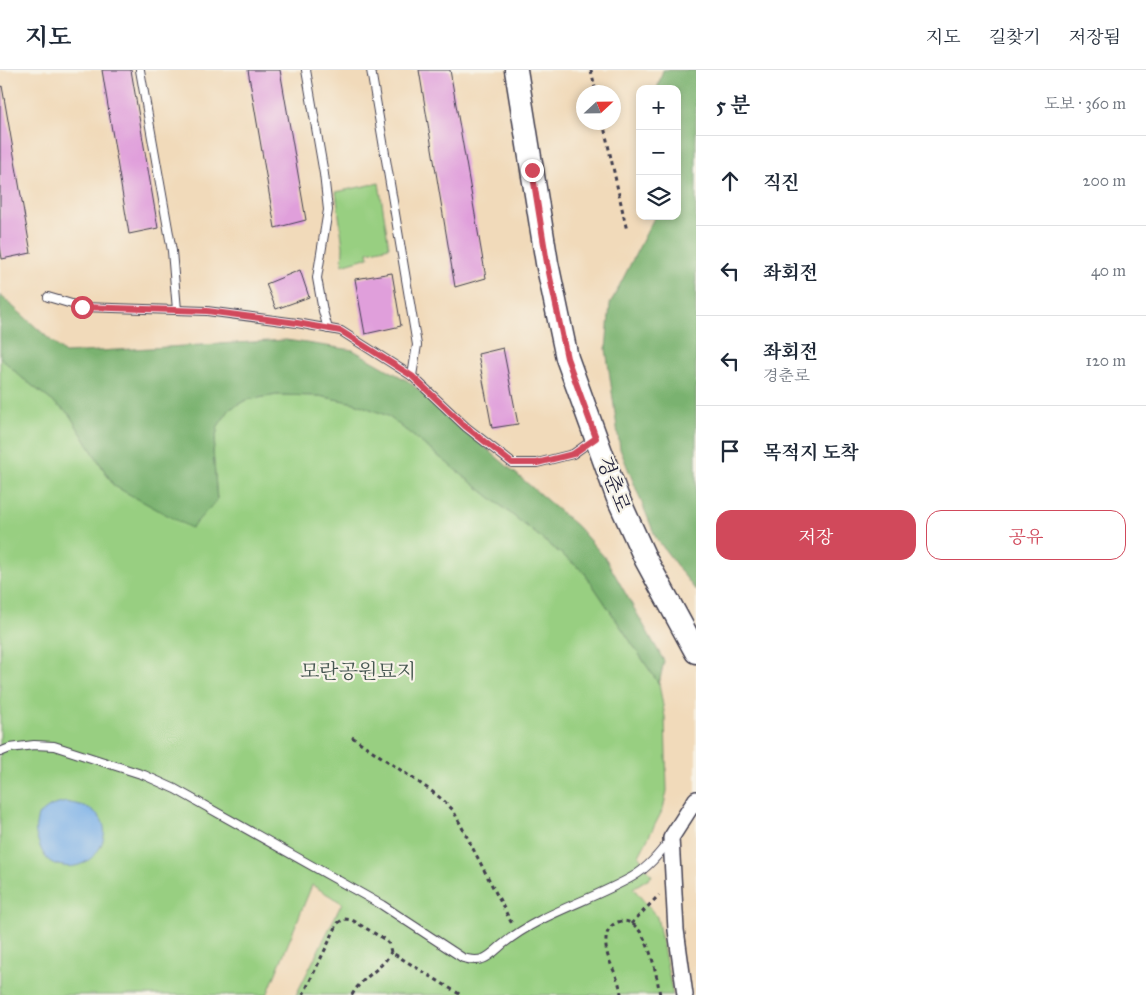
<!DOCTYPE html>
<html lang="ko">
<head>
<meta charset="utf-8">
<style>
  body { margin:0; font-family:"IM FELL Great Primer","Noto Serif KR",serif; background:#f6f6f7; color:#1f2937 }
  .controls { position:absolute; right:15px; top:15px; display:grid; overflow:hidden; border-radius:10px; box-shadow:0 2px 8px #0003 }
  .controls button { width:45px; height:45px; display:grid; place-items:center; padding:0; border:0; border-bottom:1px solid #e0e1e3; background:#fff; color:#1f2937; font:25px sans-serif }
  .compass { position:absolute; left:576px; top:15px; width:45px; height:45px; border-radius:50%; background:#fff; box-shadow:0 2px 8px #0003; rotate:68deg }
  .stop { position:absolute; width:15px; height:15px; margin:-11px; border:4px solid #d1495b; border-radius:50%; background:#fff }
  .stop.end { background:#d1495b; border-color:#fff; box-shadow:0 1px 5px #0008 }
  .list { margin:0; padding:0; list-style:none }
  h2 { display:flex; justify-content:space-between; align-items:center; height:65px; margin:0; padding:0 20px; font-size:21px }
  h2 small { font-size:16px; font-weight:400; color:#747a83 }
  .list li { display:grid; grid-template-columns:32px 1fr auto; gap:15px; align-items:center; box-sizing:border-box; height:90px; padding:0 20px; border-top:1px solid #e0e1e3 }
  .list b { display:block; font-size:19px; white-space:nowrap }
  .list p { margin:0; font-size:16px; white-space:nowrap; color:#747a83 }
  .list em { font-size:16px; font-style:normal; color:#747a83 }
  .actions { display:flex; gap:10px; padding:15px 20px }
  .actions a { flex:1; padding:11px 0; border:1px solid #d1495b; border-radius:15px; text-align:center; font-size:18px; color:#d1495b }
  .actions .main { background:#d1495b; color:#fff }
  .icon { flex:none; width:28px; height:28px; fill:none; stroke:currentColor; stroke-width:2; stroke-linecap:round; stroke-linejoin:round }
  .map { position:relative; flex:none; width:696px; height:925px; overflow:hidden }
  header { display:flex; align-items:center; gap:30px; box-sizing:border-box; height:70px; padding:0 25px; background:#fff; border-bottom:1px solid #e0e1e3 }
  header strong { font-size:24px }
  nav { display:flex; gap:28px; margin-inline-start:auto; font-size:18px }
  main { display:flex }
  aside { flex:1; background:#fff }
  .map>svg:first-child { display:block }
  .green { fill:#98cf81; stroke:#5d785e }
  .forest { fill:#7ab26f; stroke:#4e6a55 }
  .water { fill:#7ab0e8; stroke:#4e6992 }
  .building { fill:#e09fdb }
  .lines { fill:none; stroke-linecap:round; stroke-linejoin:round }
  .lane-casing { stroke:#413e4e; stroke-width:10 }
  .street-casing { stroke:#413e4e; stroke-width:18 }
  .secondary-casing { stroke:#413e4e; stroke-width:25 }
  .path { stroke:#413e4e; stroke-width:3; stroke-dasharray:4 4; stroke-linecap:butt }
  .lane { stroke:#fff; stroke-width:8 }
  .street { stroke:#fff; stroke-width:15 }
  .secondary { stroke:#fff; stroke-width:22 }
  .route { stroke:#d1495b; stroke-width:6 }
  .labels { text-anchor:middle; stroke-width:4.5; stroke-linejoin:round; paint-order:stroke }
  .street-label { font-size:20px; fill:#22223b; stroke:#f7f3e8 }
  .park-label { font-size:20px; fill:#455650; stroke:#f7f3e8 }
</style>
</head>
<body>
<header>
<strong>지도</strong>
<nav><a>지도</a><a>길찾기</a><a>저장됨</a></nav>
</header>
<main>
<div class="map">
<svg width="696" height="925" viewBox="0 0 696 925">
  <rect width="100%" height="100%" fill="#f7f3e8"/>
  <filter id="ink" filterUnits="userSpaceOnUse"><feTurbulence type="fractalNoise" baseFrequency=".02" numOctaves="2"/><feDisplacementMap in="SourceGraphic" scale="10" xChannelSelector="R" yChannelSelector="G"/><feConvolveMatrix kernelMatrix="1 2 1 2 8 2 1 2 1" color-interpolation-filters="sRGB"/></filter>
  <filter id="wash" filterUnits="userSpaceOnUse"><feTurbulence type="fractalNoise" baseFrequency=".0096" numOctaves="4" result="noise"/><feDisplacementMap in="SourceGraphic" scale="20" xChannelSelector="R" yChannelSelector="G"/><feGaussianBlur stdDeviation="1.12" result="paint"/><feColorMatrix in="noise" values="0 0 0 0 0 0 0 0 0 0 0 0 0 0 0 0 0 1.4 0 .05"/><feComposite in="paint" operator="in"/></filter>
  <g filter="url(#wash)">
    <rect width="100%" height="100%" fill="#f1daba"/>
    <g class="green">
      <path d="M379,113L389,177L368,182L369,187L342,195L343,177L336,122Z"/>
      <path d="M0,287L21,307L69,344L114,416L217,430L213,382L218,356L230,339L246,330L277,325L319,326L355,333L388,346L584,502L659,614L665,647L667,721L663,739L639,786L652,806L633,818L657,847L673,925H296L342,833L312,815L267,925H0Z"/>
    </g>
    <g class="forest">
      <path d="M663,0H696V521L656,468L620,379L606,279L610,234L655,146H677V19H657Z"/>
      <path d="M0,225L65,283L286,270L353,280L408,311L577,456L606,489L664,591L659,614L584,502L388,346L355,333L319,326L277,325L246,330L230,339L218,356L213,381L217,430L191,458L114,416L69,344L21,307L0,287Z"/>
    </g>
    <path class="water" d="M66,732C74,734 85,735 92,740C121,759 94,802 63,796C51,794 46,790 41,779C35,762 34,763 38,745L51,736Z"/>
    <g id="blocks">
      <g class="building">
        <path d="M102,0H131L158,158L129,164Z"/>
        <path d="M248,0H280L306,150L275,158Z"/>
        <path d="M419,0H450L486,208L455,217Z"/>
        <path d="M2,16L31,183L2,189L0,176V17Z"/>
        <path d="M300,200L309,227L276,239L266,214Z"/>
        <path d="M392,203L401,256L365,264L355,209Z"/>
        <path d="M503,278L518,354L492,358L478,284Z"/>
      </g>
    </g>
  </g>
  <g filter="url(#ink)">
    <use href="#blocks" fill-opacity="0" stroke="#413e4e" stroke-width="1"/>
    <g class="lines">
      <g class="lane-casing">
        <g id="lane">
          <path d="M140,0L172,181L177,240"/>
          <path d="M306,0L324,104L328,140L317,208L323,241L328,259"/>
          <path d="M371,0L417,275L412,306"/>
          <path d="M48,227L82,237L207,241L297,253L341,261L412,306L466,357L512,393H537L573,384L594,369"/>
          <path d="M0,682L10,678L34,675L54,676L144,705L175,719L382,835L463,888C484,894 489,886 503,874C541,843 590,831 632,807C648,798 659,784 670,770"/>
        </g>
      </g>
      <g class="street-casing">
        <path id="street" d="M685,925L676,860L671,768L696,729"/>
      </g>
      <g class="secondary-casing">
        <path id="secondary" d="M516,0L547,193L567,288L617,426L646,490L696,582"/>
      </g>
      <g class="path">
        <path d="M591,0L596,22"/>
        <path d="M603,52L627,161"/>
        <path d="M352,667L430,720L443,730L453,740L512,854"/>
        <path d="M631,854L659,825"/>
        <path d="M303,925L338,853L344,849L352,850L384,869L389,874L391,882L461,925"/>
        <path d="M352,925C362,906 381,901 391,882"/>
        <path d="M621,925C620,905 604,890 606,870C606,863 610,855 618,852C647,843 657,908 660,925"/>
      </g>
      <use href="#lane" class="lane"/>
      <use href="#street" class="street"/>
      <use href="#secondary" class="secondary"/>
    </g>
  </g>
  <g class="lines" filter="url(#ink)">
    <path class="route" d="M82,237L207,241L297,253L341,261L412,306L466,357L512,393H537L573,384L596,368L567,288L547,193L532,100"/>
  </g>
  <g class="labels">
    <g class="street-label">
      <text transform="translate(614 414) rotate(69)" y="7">경춘로</text>
    </g>
    <g class="park-label">
      <text x="358" y="608">모란공원묘지</text>
    </g>
  </g>
</svg>
<div class="controls">
<button>+</button>
<button>−</button>
<button><svg class="icon" aria-label="layers" viewBox="0 0 24 24"><path d="M12 4l9 5-9 5-9-5zM3 14l9 5 9-5"/></svg></button>
</div>
<svg class="compass" viewBox="-18 -18 36 36"><path d="M0-13l5 13h-10z" fill="#e53935"/><path d="M0 13l5-13h-10z" fill="#747a83"/></svg>
<div class="stop" style="left:82px;top:237px"></div>
<div class="stop end" style="left:532px;top:100px"></div>
</div>
<aside>
<h2>5 분<small>도보 · 360 m</small></h2>
<ul class="list">
<li><svg class="icon" aria-label="ahead" viewBox="0 0 24 24"><path d="M12 20V5M6 11l6-6 6 6"/></svg><div><b>직진</b></div><em>200 m</em></li>
<li><svg class="icon" aria-label="left" viewBox="0 0 24 24"><path d="M17 20v-9H6M10 6l-5 5 5 5"/></svg><div><b>좌회전</b></div><em>40 m</em></li>
<li><svg class="icon" aria-label="left" viewBox="0 0 24 24"><path d="M17 20v-9H6M10 6l-5 5 5 5"/></svg><div><b>좌회전</b><p>경춘로</p></div><em>120 m</em></li>
<li><svg class="icon" aria-label="arrive" viewBox="0 0 24 24"><path d="M6 21V4h12l-3 4 3 4H6"/></svg><div><b>목적지 도착</b></div></li>
</ul>
<div class="actions"><a class="main">저장</a><a>공유</a></div>
</aside>
</main>
</body>
</html>
